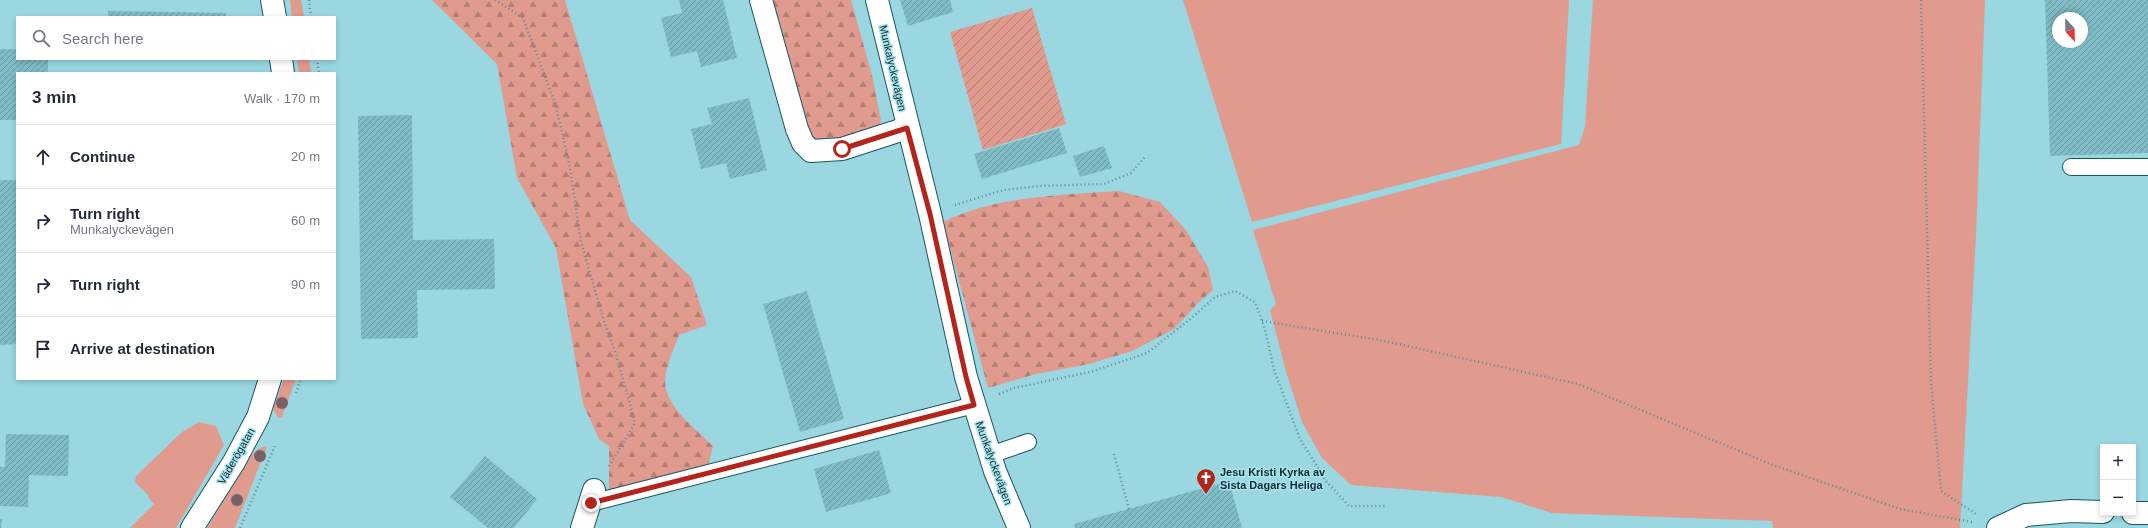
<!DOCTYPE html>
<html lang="en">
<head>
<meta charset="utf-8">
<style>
  body { margin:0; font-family:Arial,sans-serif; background:#f2f2f3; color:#1f2937 }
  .controls { position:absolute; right:12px; bottom:12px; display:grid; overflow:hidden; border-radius:0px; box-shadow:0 2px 6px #0003 }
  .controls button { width:36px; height:36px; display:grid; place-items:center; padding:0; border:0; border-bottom:1px solid #e0e1e3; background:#fff; color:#1f2937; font:20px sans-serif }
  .compass { position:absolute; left:2052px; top:12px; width:36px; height:36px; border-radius:50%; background:#fff; box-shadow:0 2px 6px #0003; rotate:158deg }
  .stop { position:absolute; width:12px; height:12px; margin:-9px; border:3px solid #b3241a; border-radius:50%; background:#fff }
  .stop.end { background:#b3241a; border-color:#fff; box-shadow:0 1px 4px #0008 }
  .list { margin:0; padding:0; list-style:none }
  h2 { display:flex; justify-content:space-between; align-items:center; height:52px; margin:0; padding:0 16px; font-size:17px }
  h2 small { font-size:13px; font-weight:400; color:#747a83 }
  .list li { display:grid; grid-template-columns:26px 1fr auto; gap:12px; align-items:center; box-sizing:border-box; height:64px; padding:0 16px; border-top:1px solid #e0e1e3 }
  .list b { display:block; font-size:15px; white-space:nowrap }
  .list p { margin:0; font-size:13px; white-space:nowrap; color:#747a83 }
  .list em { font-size:13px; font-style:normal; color:#747a83 }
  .icon { flex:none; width:22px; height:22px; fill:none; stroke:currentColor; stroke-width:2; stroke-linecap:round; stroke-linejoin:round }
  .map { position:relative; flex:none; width:2148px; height:528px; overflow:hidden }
  .search { position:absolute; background:#fff; box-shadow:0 2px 6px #0003; left:16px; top:16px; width:320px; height:44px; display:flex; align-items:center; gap:10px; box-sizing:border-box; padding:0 14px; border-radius:0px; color:#747a83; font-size:15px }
  .panel { position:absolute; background:#fff; box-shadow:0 2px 6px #0003; left:16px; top:72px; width:320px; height:308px; border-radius:0px }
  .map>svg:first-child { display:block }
  .grass { fill:#e09a8e }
  .forest { fill:url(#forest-firs) }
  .garden { fill:url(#garden-furrows) }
  .building { fill:url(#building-hatch); fill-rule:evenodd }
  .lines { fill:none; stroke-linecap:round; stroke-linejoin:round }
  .service-casing { stroke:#17565f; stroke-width:18 }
  .minor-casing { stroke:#17565f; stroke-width:24 }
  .path { stroke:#5f8c93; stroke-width:2.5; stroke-dasharray:1 3; stroke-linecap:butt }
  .service { stroke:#fff; stroke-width:16 }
  .minor { stroke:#fff; stroke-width:22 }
  .tree { fill:#776165 }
  .route { stroke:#b3241a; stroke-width:5 }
  .labels { text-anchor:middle; stroke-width:3; stroke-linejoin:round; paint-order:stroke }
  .street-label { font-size:11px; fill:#112a2e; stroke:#a7e4ee }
  .poi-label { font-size:11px; font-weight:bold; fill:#112a2e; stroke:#a7e4ee; text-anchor:start }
</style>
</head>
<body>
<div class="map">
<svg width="2148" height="528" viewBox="0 0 2148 528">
  <defs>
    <pattern id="forest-firs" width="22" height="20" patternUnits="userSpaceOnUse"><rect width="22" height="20" fill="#e09a8e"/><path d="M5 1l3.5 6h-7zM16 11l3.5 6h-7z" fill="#b47e74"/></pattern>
    <pattern id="garden-furrows" width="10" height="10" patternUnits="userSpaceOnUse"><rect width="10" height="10" fill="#e09a8e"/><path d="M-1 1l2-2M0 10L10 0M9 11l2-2" fill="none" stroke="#b47e74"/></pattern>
    <pattern id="building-hatch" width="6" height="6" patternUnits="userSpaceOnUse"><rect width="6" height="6" fill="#80bcc6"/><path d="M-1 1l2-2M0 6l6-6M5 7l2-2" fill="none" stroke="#6799a1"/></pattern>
  </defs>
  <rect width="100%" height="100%" fill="#9ad7e1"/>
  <g class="grass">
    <path d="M290,0H301L304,17H292Z"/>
    <path d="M1183,0H1569L1561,144L1252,222Z"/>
    <path d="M1593,0H1985L1976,236L1960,528H1773L1772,521L1552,513L1501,497L1351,485L1322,458L1302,422L1285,368L1270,310L1276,304L1253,230L1579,145L1585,127Z"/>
    <path d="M297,59H309L311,73H299Z"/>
    <path d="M284,379H296L282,417L278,418L273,408Z"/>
    <path d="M199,422L216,426L224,445L176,528H130L154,504L148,497L149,496L135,482L136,476L182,432Z"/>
    <path d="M267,446L235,528H207L251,456L259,448Z"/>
  </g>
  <g class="forest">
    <path d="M432,0H565L630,220L691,277L707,325L679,335C674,348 662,375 666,389C672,412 697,430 713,446L707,470L609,492V446L599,439L583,404L556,248L517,178L497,64Z"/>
    <path d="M767,0H851L872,75L881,121L878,132L816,143L805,130Z"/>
    <path d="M1119,191L1160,202L1186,230L1208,267L1213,290L1199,302L1174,329L1132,351L1089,364L1036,374L988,388L943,222C997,196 1059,195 1119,191Z"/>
  </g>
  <path class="garden" d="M1032,8L1066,124L983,150L950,32Z"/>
  <g class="building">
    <path d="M679,0H723L737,58L701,67L697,51L671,57L661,18L682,13Z"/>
    <path d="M900,0H950L953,12L908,26Z"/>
    <path d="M2045,0H2148V153L2050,156ZM2058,18H2082V42H2058Z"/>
    <path d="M108,11L226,13V17H108Z"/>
    <path d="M0,49H17V59H48V73H17V120H0Z"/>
    <path d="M749,98L767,170L730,179L726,163L701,169L691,129L712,124L707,108Z"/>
    <path d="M412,115L413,240L494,239L495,289L417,290L418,338L361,339L358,116Z"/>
    <path d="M1059,128L1067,153L982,179L974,154Z"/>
    <path d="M1104,146L1112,168L1080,177L1073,156Z"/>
    <path d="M0,180H17V344L0,345Z"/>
    <path d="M807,291L844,419L800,432L763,304Z"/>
    <path d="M6,434L69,435L68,476L29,475L28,507L0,506V467H5Z"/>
    <path d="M879,450L891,493L826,512L814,469Z"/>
    <path d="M485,456L537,499L514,528H488L450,497Z"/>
    <path d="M1229,481L1242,528H1075L1074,524Z"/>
    <path d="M0,519H2L1,528H0Z"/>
  </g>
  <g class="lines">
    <g class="service-casing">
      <g id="service">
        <path d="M2071,167H2148"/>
        <path d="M990,455L1028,442"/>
        <path d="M591,503L974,405"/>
      </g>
    </g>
    <g class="minor-casing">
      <g id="minor">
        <path d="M272,0L275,17"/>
        <path d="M761,0L797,129L803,143L811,151L842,149L907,128"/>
        <path d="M877,0L930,214L966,377L995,471L1019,528"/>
        <path d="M281,59L283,73"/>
        <path d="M2133,513H2148"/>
        <path d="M192,528L234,462L258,417L270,379"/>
        <path d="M582,528L594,490"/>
        <path d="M1998,528L2026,515L2071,511L2103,512"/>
      </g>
    </g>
    <g class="path">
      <path d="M309,0L311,17"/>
      <path d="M495,0L523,18L556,106L570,168L581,242L603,318L616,354L635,423L608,468"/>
      <path d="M1921,0L1931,382L1941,491L1976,514"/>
      <path d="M317,59L319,73"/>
      <path d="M955,205L1003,190L1040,186L1104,184L1131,173L1146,156"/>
      <path d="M1262,321L1385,341L1578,384L1773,465L1900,509L1972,522"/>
      <path d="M296,393L301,379"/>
      <path d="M999,394L1014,388L1090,372L1147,353L1194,316L1215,297L1235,291L1255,302L1265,329L1274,370L1300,439L1326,481L1349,506H1385"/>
      <path d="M1114,454L1129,509"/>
      <path d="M240,528L275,446"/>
    </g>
    <use href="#service" class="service"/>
    <use href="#minor" class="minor"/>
  </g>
  <g class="tree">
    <circle cx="282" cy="403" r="6"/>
    <circle cx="260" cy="456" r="6"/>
    <circle cx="237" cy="500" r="6"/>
  </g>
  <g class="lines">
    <path class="route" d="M591,503L974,405L966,377L930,214L907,128L842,149"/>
  </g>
  <defs>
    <g id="church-pin" transform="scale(1)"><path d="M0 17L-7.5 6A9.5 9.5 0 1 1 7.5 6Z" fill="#b3241a" stroke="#a7e4ee"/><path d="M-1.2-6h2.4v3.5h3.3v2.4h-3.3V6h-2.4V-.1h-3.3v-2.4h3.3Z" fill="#fff"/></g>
  </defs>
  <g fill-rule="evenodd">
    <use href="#church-pin" x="1206" y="478"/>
  </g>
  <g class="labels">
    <g class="street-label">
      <text transform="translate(893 68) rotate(77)" y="4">Munkalyckevägen</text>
      <text transform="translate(236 456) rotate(-60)" y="4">Väderögatan</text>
      <text transform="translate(994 463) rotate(70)" y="4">Munkalyckevägen</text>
    </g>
    <g class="poi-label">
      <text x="1220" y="476">Jesu Kristi Kyrka av<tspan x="1220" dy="13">Sista Dagars Heliga</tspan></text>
    </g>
  </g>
</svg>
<div class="controls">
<button>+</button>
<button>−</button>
</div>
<svg class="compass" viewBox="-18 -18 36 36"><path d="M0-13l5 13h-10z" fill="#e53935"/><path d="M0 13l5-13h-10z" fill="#747a83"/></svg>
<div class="stop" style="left:842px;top:149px"></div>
<div class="stop end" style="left:591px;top:503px"></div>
<div class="search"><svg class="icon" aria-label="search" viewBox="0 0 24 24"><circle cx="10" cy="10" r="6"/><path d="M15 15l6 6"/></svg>Search here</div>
<section class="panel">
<h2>3 min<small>Walk · 170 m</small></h2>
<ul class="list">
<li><svg class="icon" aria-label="ahead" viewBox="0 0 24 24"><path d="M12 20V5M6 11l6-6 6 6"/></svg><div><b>Continue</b></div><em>20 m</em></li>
<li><svg class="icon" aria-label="right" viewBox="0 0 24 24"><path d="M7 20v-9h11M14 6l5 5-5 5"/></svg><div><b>Turn right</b><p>Munkalyckevägen</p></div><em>60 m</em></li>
<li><svg class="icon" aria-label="right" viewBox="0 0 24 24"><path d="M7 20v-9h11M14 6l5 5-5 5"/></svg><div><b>Turn right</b></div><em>90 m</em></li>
<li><svg class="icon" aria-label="arrive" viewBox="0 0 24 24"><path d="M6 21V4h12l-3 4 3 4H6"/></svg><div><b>Arrive at destination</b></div></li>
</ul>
</section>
</div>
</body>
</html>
